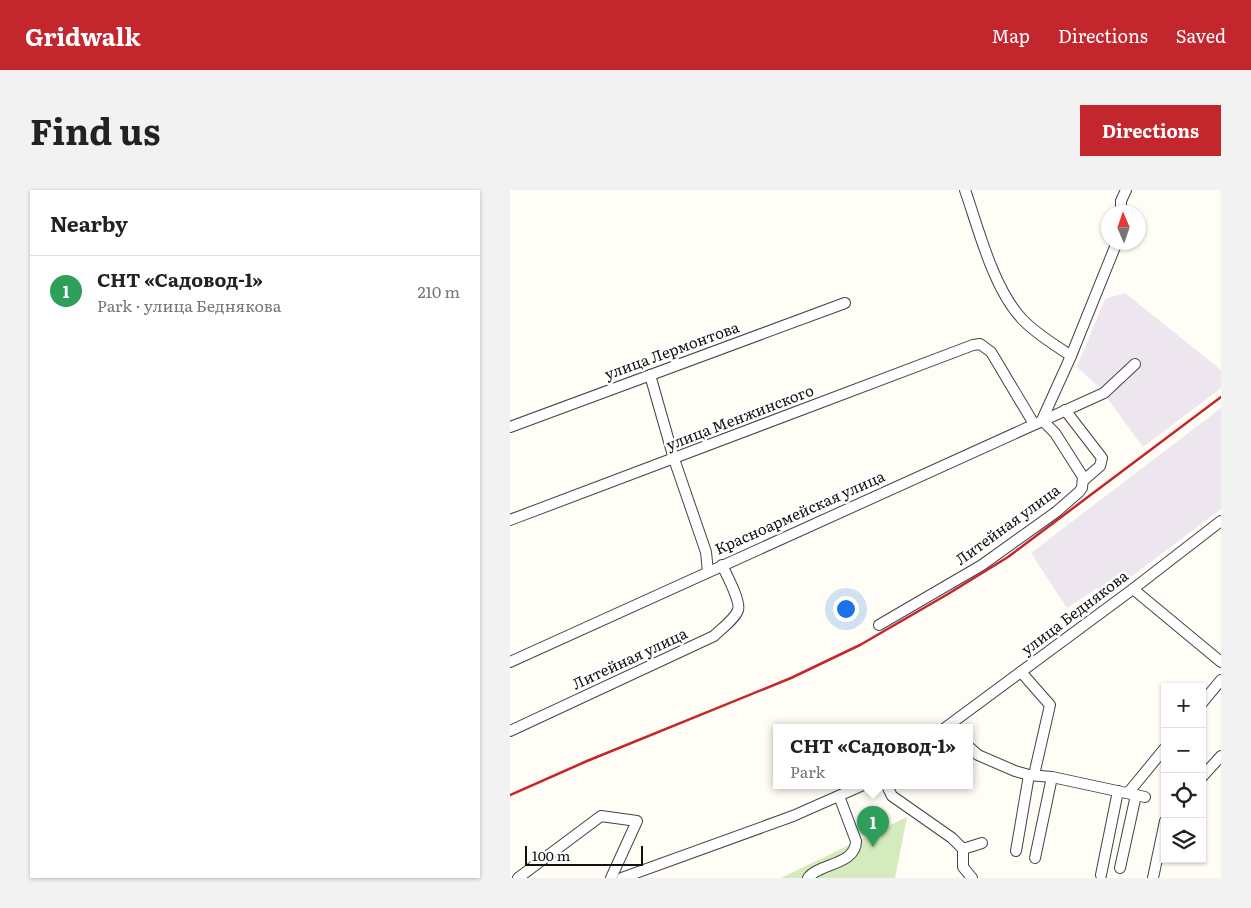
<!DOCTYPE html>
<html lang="en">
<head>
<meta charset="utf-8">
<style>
  body { margin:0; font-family:Literata,serif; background:#f2f2f2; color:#222 }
  .controls { position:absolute; right:15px; bottom:15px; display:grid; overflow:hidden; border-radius:0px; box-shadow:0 1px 4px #0004 }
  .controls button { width:45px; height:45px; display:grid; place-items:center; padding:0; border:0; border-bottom:1px solid #e0e0e0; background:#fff; color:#222; font:25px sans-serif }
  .compass { position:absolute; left:591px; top:15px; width:45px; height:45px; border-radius:50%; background:#fff; box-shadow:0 1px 4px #0004; rotate:358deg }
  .scale { position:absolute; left:15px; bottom:12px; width:118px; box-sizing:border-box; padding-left:5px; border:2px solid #111; border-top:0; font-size:14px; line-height:18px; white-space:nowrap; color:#111; -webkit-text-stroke:4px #fff; paint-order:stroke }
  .you { position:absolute; left:335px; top:418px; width:18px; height:18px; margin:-12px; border:4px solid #fff; border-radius:50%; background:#1a73e8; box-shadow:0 0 0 8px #1a73e833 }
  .badge { display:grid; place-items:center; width:32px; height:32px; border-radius:50%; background:#c4262e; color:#fff; font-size:16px; font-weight:700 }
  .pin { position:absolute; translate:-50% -41px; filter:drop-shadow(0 1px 2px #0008) }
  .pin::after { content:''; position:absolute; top:26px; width:18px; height:15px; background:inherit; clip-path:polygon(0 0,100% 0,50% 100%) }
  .popup { position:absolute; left:263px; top:534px; width:200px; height:65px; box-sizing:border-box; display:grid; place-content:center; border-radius:0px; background:#fff; filter:drop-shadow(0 1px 4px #0005); font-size:16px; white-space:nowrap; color:#767676 }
  .popup b { font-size:19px; color:#222 }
  .popup::after { content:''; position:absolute; left:50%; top:100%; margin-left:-10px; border:10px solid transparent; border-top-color:#fff }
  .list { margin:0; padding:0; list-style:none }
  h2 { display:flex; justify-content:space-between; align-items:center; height:65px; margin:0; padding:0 20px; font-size:21px }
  h2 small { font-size:16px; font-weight:400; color:#767676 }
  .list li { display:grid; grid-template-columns:32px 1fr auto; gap:15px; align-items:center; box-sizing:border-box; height:70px; padding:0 20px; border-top:1px solid #e0e0e0 }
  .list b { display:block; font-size:19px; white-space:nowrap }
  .list p { margin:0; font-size:16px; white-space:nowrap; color:#767676 }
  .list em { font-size:16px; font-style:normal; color:#767676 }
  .icon { flex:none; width:28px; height:28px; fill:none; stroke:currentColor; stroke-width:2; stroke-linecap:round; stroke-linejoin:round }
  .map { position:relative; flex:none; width:711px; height:688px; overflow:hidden; border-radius:0px }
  header { display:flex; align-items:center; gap:30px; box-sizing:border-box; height:70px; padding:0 25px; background:#c4262e; color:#fff }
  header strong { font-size:24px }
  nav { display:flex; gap:28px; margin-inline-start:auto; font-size:18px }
  .intro { display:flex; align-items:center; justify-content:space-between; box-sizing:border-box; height:120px; padding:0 30px }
  h1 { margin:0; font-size:35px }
  .button { padding:12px 22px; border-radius:0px; background:#c4262e; color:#fff; font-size:18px; font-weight:700 }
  main { display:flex; gap:30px; padding:0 30px }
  aside { flex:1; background:#fff; border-radius:0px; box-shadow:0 1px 4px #0004 }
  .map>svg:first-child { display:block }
  .industrial { fill:#eee6ef }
  .green { fill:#d5ebbd }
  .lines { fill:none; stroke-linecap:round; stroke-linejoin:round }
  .minor-casing { stroke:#444; stroke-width:12 }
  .minor { stroke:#fff; stroke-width:10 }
  .rail { stroke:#c4262e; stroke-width:2.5 }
  .labels { text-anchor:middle; stroke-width:5; stroke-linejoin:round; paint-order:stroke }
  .street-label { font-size:15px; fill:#111; stroke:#fff }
</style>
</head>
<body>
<header>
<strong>Gridwalk</strong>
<nav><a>Map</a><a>Directions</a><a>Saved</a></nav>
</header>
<div class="intro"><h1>Find us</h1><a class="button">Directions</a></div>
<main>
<aside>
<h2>Nearby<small></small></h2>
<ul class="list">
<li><span class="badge" style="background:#2e9e5b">1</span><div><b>СНТ «Садовод-1»</b><p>Park · улица Беднякова</p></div><em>210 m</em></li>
</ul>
</aside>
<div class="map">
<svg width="711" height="688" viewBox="0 0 711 688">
  <rect width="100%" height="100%" fill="#fffdf5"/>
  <g class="industrial">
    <path d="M615,103L711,180V198L633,257L589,197L567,177L595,109Z"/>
    <path d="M711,218V319L613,393L609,391L592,403L587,398L557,418L521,363Z"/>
  </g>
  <path class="green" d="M397,627L385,688H271Z"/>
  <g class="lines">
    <g class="minor-casing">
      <g id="minor">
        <path d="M455,0C469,40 483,98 512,129C526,144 544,154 561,166"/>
        <path d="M611,22V11L616,0"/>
        <path d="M140,185L164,269L196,362L198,382"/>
        <path d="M555,220L592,268L590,276L574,290"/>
        <path d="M0,237L335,113"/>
        <path d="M0,330L463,155L470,154L481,162L524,234"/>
        <path d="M623,399L711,472"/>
        <path d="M369,435L472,375L546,322L569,302L572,298L573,287L545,243L532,230L561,166L607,52"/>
        <path d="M0,472L594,203L625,174"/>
        <path d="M511,482L540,515L524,585"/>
        <path d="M692,513L711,490"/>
        <path d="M435,538L623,399L711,331"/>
        <path d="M0,541L204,446C211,439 225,429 228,420C231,411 216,384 212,375"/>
        <path d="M459,557L468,565L505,581L519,585L542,587L635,607"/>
        <path d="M692,587L711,566"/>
        <path d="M377,596L382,606L442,648L453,659V677L462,688"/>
        <path d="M618,603L655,558"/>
        <path d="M453,659L472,653"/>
        <path d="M506,661L519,585"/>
        <path d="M525,668L542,587"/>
        <path d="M610,678L626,605"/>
        <path d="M591,685L608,601"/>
        <path d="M8,688L91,626L127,631L101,688"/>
        <path d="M112,688L283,626L351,596"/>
        <path d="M298,688C309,673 346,675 346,651L329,606"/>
        <path d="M643,688L655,631"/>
      </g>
    </g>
    <use href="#minor" class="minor"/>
    <path class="rail" d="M0,605L77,571L281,488L350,455L438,404L498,367L711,207"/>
  </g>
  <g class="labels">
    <g class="street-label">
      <text transform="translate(162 161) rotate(-20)" y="5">улица Лермонтова</text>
      <text transform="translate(230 228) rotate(-21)" y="5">улица Менжинского</text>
      <text transform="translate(290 323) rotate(-24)" y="5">Красноармейская улица</text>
      <text transform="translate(498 335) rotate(-36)" y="5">Литейная улица</text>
      <text transform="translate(565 423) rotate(-37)" y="5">улица Беднякова</text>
      <text transform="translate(120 469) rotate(-25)" y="5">Литейная улица</text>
    </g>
  </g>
</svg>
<div class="controls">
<button>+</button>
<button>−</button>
<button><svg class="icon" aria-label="locate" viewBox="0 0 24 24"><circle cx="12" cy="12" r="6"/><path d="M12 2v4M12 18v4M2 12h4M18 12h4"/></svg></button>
<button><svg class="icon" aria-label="layers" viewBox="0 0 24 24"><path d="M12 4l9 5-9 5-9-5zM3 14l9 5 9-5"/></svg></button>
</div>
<svg class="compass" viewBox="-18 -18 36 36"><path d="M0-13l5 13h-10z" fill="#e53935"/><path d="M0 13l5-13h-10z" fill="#767676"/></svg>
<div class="scale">100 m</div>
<div class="you"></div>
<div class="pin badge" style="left:363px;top:657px;background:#2e9e5b">1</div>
<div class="popup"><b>СНТ «Садовод-1»</b>Park</div>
</div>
</main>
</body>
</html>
